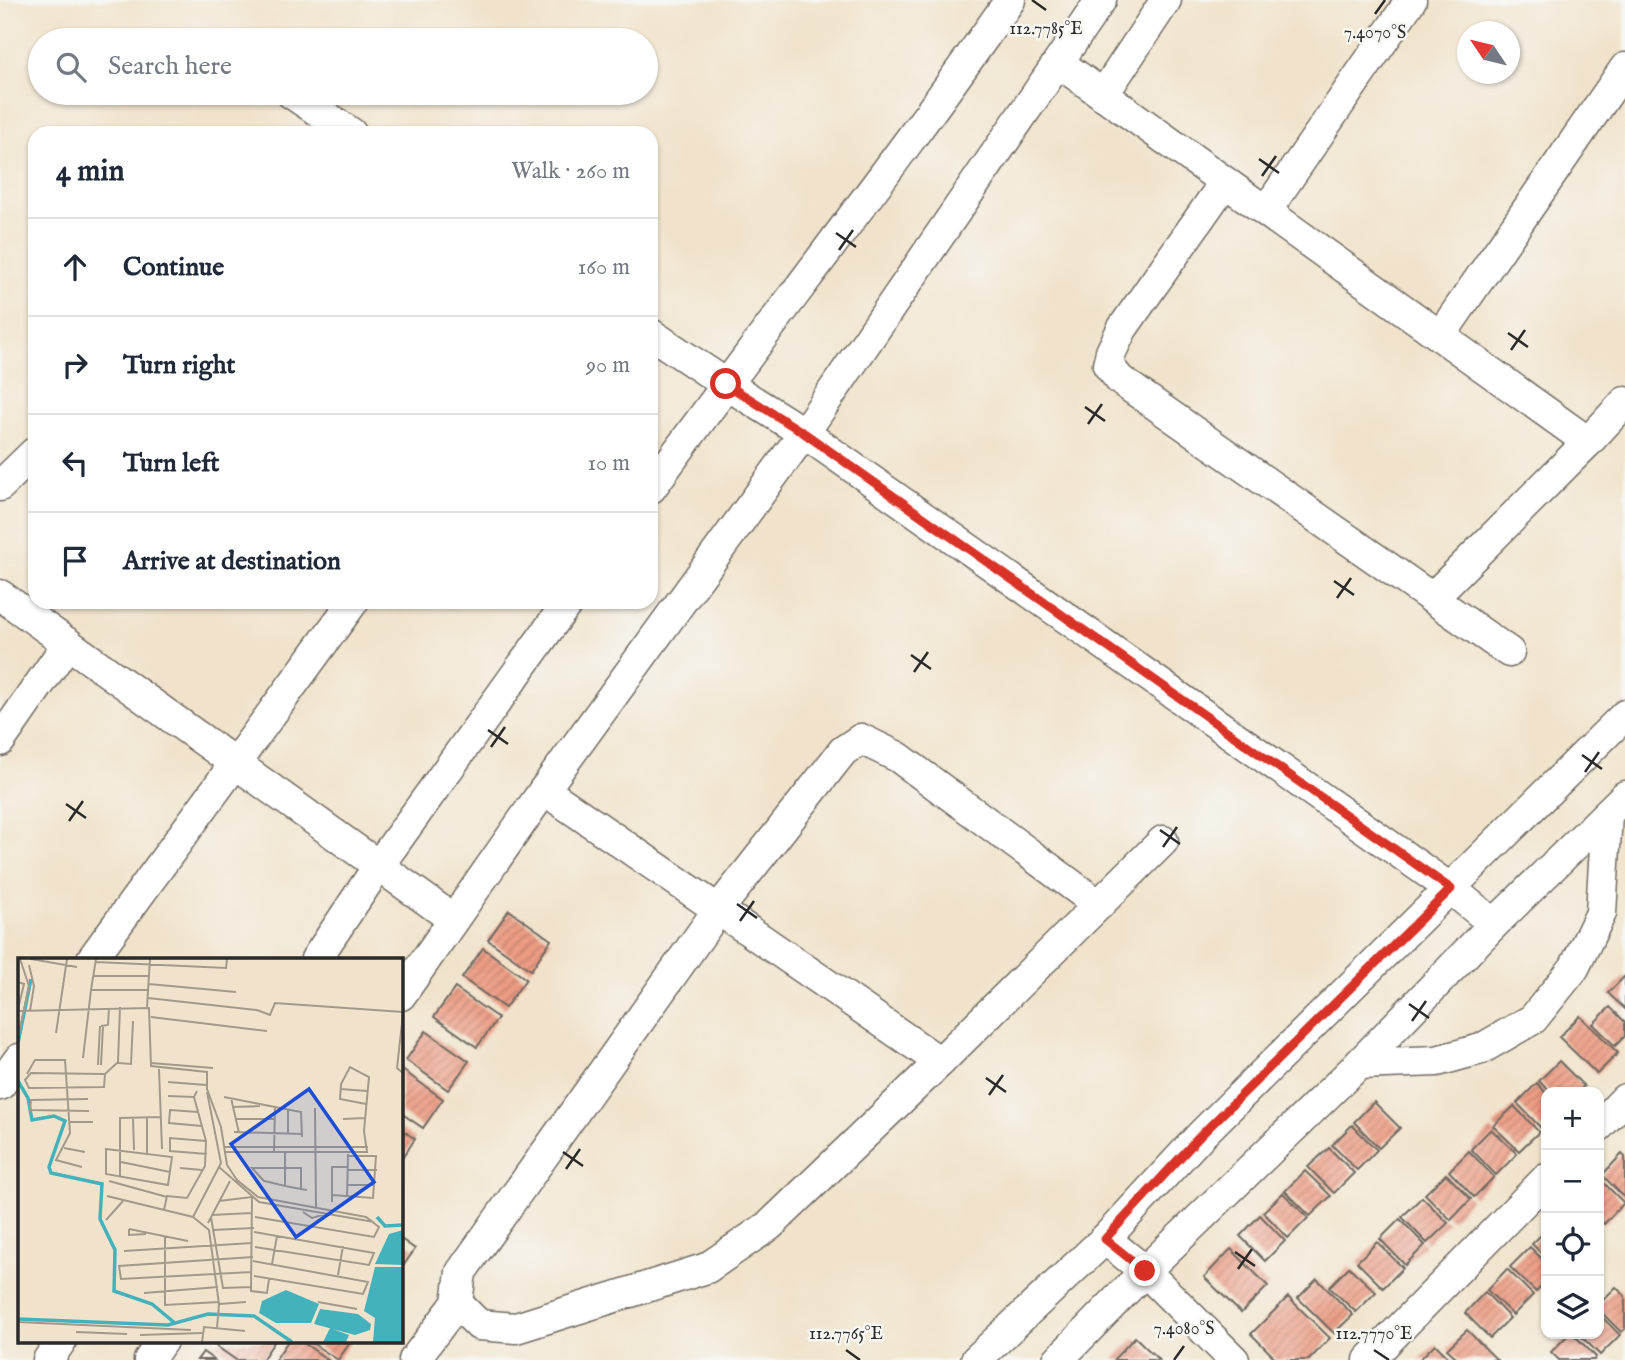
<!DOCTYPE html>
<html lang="en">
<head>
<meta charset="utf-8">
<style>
  body { margin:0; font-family:"IM FELL English",serif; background:#f2f2f3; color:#1f2937 }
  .controls { position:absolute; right:21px; bottom:21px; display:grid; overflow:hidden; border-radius:14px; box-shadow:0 2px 5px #0004 }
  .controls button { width:63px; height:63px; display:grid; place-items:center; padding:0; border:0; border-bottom:2px solid #e0e1e3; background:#fff; color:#1f2937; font:35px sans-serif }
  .compass { position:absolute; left:1457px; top:21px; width:63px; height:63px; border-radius:50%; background:#fff; box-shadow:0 2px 5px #0004; rotate:305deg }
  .stop { position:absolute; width:21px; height:21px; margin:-16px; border:5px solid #d93025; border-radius:50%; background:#fff }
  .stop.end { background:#d93025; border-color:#fff; box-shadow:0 2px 7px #0008 }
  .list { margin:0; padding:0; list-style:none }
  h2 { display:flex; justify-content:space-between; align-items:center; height:91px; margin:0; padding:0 28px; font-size:30px }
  h2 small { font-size:23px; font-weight:400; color:#747a83 }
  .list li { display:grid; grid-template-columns:46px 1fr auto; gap:21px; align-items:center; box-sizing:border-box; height:98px; padding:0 28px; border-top:2px solid #e0e1e3 }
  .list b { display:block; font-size:26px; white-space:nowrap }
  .list em { font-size:23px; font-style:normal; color:#747a83 }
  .icon { flex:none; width:38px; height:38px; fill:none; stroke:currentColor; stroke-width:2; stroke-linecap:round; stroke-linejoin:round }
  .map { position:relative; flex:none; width:1625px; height:1360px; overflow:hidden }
  .search { position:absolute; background:#fff; box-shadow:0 2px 5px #0004; left:28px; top:28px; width:630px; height:77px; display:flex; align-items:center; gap:18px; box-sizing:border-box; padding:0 24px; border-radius:38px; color:#747a83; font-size:26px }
  .panel { position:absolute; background:#fff; box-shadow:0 2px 5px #0004; left:28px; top:126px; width:630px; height:483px; border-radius:21px }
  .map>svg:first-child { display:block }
  .building { fill:url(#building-hatch) }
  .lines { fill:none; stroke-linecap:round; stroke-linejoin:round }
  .street-casing { stroke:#706b63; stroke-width:33 }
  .street { stroke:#fff; stroke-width:30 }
  .route { stroke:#d93025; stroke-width:9 }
  .ticks { fill:none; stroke:#2b2b2b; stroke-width:2.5 }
  .inset-river { fill:none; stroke:#43b2bd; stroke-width:3.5 }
  .inset-road { fill:none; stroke:#a2998b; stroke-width:2 }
  .view { fill:#1d4ed8; fill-opacity:0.15; stroke:#1d4ed8; stroke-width:3.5 }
  .inset-edge { fill:none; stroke:#2b2b2b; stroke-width:3.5 }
  .ticks-label { font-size:18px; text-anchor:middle; fill:#2b2b2b; stroke:#f6f6f2; stroke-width:5; stroke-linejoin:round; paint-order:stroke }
</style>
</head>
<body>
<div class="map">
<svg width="1625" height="1360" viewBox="0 0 1625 1360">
  <defs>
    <pattern id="building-hatch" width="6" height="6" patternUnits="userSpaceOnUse" patternTransform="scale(1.75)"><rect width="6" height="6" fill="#ed9c83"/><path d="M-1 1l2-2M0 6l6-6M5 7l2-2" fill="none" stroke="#c07f6b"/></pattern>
  </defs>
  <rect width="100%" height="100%" fill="#f6f6f2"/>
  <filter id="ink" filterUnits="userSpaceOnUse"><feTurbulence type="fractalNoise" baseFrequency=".0143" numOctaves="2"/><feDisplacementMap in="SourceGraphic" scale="14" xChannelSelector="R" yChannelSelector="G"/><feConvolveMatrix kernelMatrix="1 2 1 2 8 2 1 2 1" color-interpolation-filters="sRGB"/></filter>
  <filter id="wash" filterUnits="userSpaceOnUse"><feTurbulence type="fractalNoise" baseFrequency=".00686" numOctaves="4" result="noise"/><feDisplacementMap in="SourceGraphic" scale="28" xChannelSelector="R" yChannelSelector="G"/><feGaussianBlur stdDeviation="1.57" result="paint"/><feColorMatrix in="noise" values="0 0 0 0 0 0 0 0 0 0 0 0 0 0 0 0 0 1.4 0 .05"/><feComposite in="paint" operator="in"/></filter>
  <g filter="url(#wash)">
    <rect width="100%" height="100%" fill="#f1e3cb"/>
    <g id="blocks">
      <g class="building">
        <path d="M509,910L551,940L531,970L488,940Z"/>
        <path d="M483,948L526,979L505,1008L462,978Z"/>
        <path d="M1625,976V1009L1608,993Z"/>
        <path d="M455,988L498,1018L477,1047L434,1017Z"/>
        <path d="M1610,1007L1625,1022V1036L1615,1046L1593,1024Z"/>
        <path d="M1580,1016L1618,1053L1597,1074L1559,1037Z"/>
        <path d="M426,1031L469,1061L448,1090L406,1060Z"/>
        <path d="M1559,1061L1584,1086L1579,1092H1550L1539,1081Z"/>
        <path d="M401,1069L443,1099L423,1128L401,1113Z"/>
        <path d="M1537,1083L1546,1093V1125L1542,1129L1517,1103Z"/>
        <path d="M1374,1102L1400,1128L1379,1148L1354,1122Z"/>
        <path d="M1514,1106L1539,1132L1519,1151L1493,1126Z"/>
        <path d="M1352,1125L1377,1150L1357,1170L1332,1145Z"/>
        <path d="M401,1129L415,1139L401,1160Z"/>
        <path d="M1491,1129L1517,1154L1496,1175L1471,1149Z"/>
        <path d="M1329,1148L1354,1173L1334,1193L1308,1167Z"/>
        <path d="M1469,1151L1494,1177L1474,1197L1449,1171Z"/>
        <path d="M1622,1154L1625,1157V1198L1602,1175Z"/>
        <path d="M1305,1171L1331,1196L1310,1216L1285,1191Z"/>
        <path d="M1446,1174L1471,1199L1451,1220L1425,1194Z"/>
        <path d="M1599,1178L1624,1203L1604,1224L1599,1218Z"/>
        <path d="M1283,1193L1308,1218L1288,1238L1263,1212Z"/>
        <path d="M1422,1197L1448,1223L1427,1243L1402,1217Z"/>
        <path d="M1260,1215L1285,1241L1265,1261L1240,1236Z"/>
        <path d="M1400,1219L1425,1245L1405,1265L1380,1239Z"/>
        <path d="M1546,1230V1258L1532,1244Z"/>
        <path d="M401,1239L415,1249L401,1269Z"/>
        <path d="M1377,1242L1403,1268L1383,1288L1357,1262Z"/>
        <path d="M1530,1247L1546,1263V1282L1536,1292L1510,1267Z"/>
        <path d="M1231,1249L1268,1286L1241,1313L1204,1277Z"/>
        <path d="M1349,1267L1376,1292L1356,1312L1329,1287Z"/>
        <path d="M1507,1269L1533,1295L1513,1315L1487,1290Z"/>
        <path d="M1317,1279L1353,1315L1334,1333L1298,1298Z"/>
        <path d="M1616,1287L1625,1296V1329L1621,1332L1599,1310V1304Z"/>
        <path d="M1485,1292L1510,1318L1490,1338L1465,1313Z"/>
        <path d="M1288,1297L1330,1338L1309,1360H1277L1251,1334Z"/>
        <path d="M1599,1314L1620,1335L1600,1355L1579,1334H1599Z"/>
        <path d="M1467,1330L1497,1360H1459L1447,1349Z"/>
        <path d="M1569,1334H1573L1596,1357L1594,1360H1559L1551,1352Z"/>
        <path d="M1135,1337L1159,1360H1115L1114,1359Z"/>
        <path d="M209,1341H272L274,1342L262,1360H236Z"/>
        <path d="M288,1341H301L328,1360H275Z"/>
        <path d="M309,1341H351L338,1360Z"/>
        <path d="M1435,1344L1451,1360H1419Z"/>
        <path d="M203,1352L214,1360H197Z"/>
      </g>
    </g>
  </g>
  <g filter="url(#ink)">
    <use href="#blocks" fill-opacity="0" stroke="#706b63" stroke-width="2"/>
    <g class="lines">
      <g class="street-casing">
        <g id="street">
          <path d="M1059,63L1588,442"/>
          <path d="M291,93L351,133"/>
          <path d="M1103,95L1166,0"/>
          <path d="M1225,182L1122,329L1111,352L1108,365L1120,380L1509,652"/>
          <path d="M1266,211L1411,0"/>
          <path d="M651,334L726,384L804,433L1451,889L1494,924"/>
          <path d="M1440,336L1625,68"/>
          <path d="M0,486L35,452"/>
          <path d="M651,488C769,324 895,166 1010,0"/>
          <path d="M0,595L453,919"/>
          <path d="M1432,598L1588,442L1625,402"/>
          <path d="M0,741L68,643"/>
          <path d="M544,790L940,1062"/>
          <path d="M1099,905L898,757L861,739L843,751L718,910L461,1272L457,1303L479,1325L516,1328L707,1268L770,1225L940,1062L1163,841"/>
          <path d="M92,959L353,602"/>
          <path d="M316,959L379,865L568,602"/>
          <path d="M401,995L544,790L804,433L1101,0"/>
          <path d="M1359,1064L1437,1061L1481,1049L1533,1019L1574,968L1601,913L1607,814"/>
          <path d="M0,1085L19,1059"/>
          <path d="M1599,1126L1625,1099"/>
          <path d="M1105,1239L1145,1271L1234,1360"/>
          <path d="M48,1360L61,1341"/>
          <path d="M149,1360L162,1341"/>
          <path d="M414,1360L457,1303"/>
          <path d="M976,1360L1105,1239L1202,1134L1625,715"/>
          <path d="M1058,1360L1145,1271L1359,1064L1494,924L1625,796"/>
          <path d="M1369,1360L1546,1179"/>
        </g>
      </g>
      <use href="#street" class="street"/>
    </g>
  </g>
  <g class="lines" filter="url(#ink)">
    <path class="route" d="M726,384L804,433L1451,889L1202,1134L1105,1239L1145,1271"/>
  </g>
  <path class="ticks" d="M1032,0L1046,10M1375,14L1385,0M1259,159L1279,173M1262,176L1276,156M836,233L856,247M839,250L853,230M1508,333L1528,347M1511,350L1525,330M1085,407L1105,421M1088,424L1102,404M1334,581L1354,595M1337,598L1351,578M911,655L931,669M914,672L928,652M488,730L508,744M491,747L505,727M1582,755L1602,769M1585,772L1599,752M66,804L86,818M69,821L83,801M1160,830L1180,844M1163,847L1177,827M737,904L757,918M740,921L754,901M1409,1004L1429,1018M1412,1021L1426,1001M986,1078L1006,1092M989,1095L1003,1075M563,1152L583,1166M566,1169L580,1149M1235,1252L1255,1266M1238,1269L1252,1249M846,1350L860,1360M1374,1350L1389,1360M1174,1360L1184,1346"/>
  <g transform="translate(18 958)">
    <rect width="385" height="385" fill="#f1e3cb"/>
    <path d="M385,272V307L357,306L371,276ZM357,309H385V384H355L357,360L346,353ZM268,332L301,346L293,365H258L241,355L244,343ZM302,351L340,356L353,366L352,372L337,377L296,366ZM312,370L331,377L328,384H305Z" fill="#43b2bd"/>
    <path class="inset-river" d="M0,85L13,21M0,123L10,140L14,162L36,158L47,163L31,209L33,215L84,226L82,261L97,292L96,333L134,346L158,366M359,259L367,268L385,267M0,361L150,367L190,356L236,358L274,384"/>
    <path class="inset-road" d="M13,1L59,9M78,1L73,32H131M78,4L208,10L209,1M11,7L16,28L12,53M75,18H131M0,24L6,26L0,51M131,26L218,34M130,40L239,52L252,57L257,45L385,54M129,49L132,1M0,53L131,50L133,108L189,114V131L203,169L209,207L219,222L240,239L348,259L361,269L356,279L237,259M385,56L379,110L385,115M133,59L249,73M83,68L90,67L91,50M38,75L49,1M0,80L11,28L2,1M65,100L73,32M100,105L113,106L115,63M133,105L195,110M80,107L82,68M83,107L85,68M141,111L144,191M9,116L17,102H47L52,175L38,202L64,209M87,116L86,129L11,130L7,122L13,115L87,116L100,104L102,49M150,124L188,127M322,131L349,133M150,138L176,139M206,139L257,149M213,140L221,175M70,141L13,142L12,152L71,153M215,149L242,148M297,150L298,250M270,152V176M180,154L152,152L151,165L184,168M129,159V195M115,160L116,192M218,161H256M325,161L347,160M52,164H75M216,174L284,176M188,183L152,180V193L189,196M207,189H350M46,190L67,194M88,191L154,199L150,227L88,216ZM207,194H349L346,173L351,119L332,109L323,126L322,141L348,146M256,194L257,149L283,154L284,179M267,195V228M103,204L152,214M201,209L241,244L356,264M162,210L184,212M329,212H359M102,218V160L143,159M91,223L149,239M329,227H357M283,231V210H234L246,223L251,224L267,228L283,231L289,232M314,237L355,240L358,198H330M89,238L175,259L191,272L201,346L199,370M234,239L233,333L249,335L251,321M329,240L330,196M201,243L234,239M314,244V209H329M146,252L149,238L169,240L187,208L188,183L176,139L179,133M285,254L294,260L308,256M194,257L233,255M175,259L203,205L189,134M193,259L205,330L233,329M88,262L105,243M190,265L212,223M111,271L170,283M111,271V277L128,276M195,272L236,270M236,274L356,295L351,307L237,289M147,279V347L201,344M106,293L234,285M235,303L350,324L345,336L236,318M254,306L259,278M234,314L103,321L101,308L235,299M320,317L325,288M126,335L200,329M300,344L339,351M201,346L228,344M0,364L173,372M58,374L109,376M122,377L184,375M184,384L186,369L227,373"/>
    <path class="view" d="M291,131L356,224L278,279L213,186Z"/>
    <rect width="385" height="385" class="inset-edge"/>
  </g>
  <g class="ticks-label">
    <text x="1046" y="34">112.7785°E</text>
    <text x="1375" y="38">7.4070°S</text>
    <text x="1184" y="1334">7.4080°S</text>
    <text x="846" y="1339">112.7765°E</text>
    <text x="1374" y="1339">112.7770°E</text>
  </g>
</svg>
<div class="controls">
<button>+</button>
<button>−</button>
<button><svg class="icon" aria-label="locate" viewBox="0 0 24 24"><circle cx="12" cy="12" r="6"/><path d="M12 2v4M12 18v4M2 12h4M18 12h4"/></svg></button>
<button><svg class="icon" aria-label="layers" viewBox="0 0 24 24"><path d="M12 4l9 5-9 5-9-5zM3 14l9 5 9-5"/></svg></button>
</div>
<svg class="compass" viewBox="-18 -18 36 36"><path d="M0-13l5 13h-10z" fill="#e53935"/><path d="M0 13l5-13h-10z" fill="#747a83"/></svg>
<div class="stop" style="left:726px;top:384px"></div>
<div class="stop end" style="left:1145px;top:1271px"></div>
<div class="search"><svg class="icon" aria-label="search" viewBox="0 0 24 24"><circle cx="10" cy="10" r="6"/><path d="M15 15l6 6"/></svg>Search here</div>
<section class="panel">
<h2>4 min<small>Walk · 260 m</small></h2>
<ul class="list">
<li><svg class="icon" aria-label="ahead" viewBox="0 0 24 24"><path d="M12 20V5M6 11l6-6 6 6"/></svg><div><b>Continue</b></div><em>160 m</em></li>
<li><svg class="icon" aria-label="right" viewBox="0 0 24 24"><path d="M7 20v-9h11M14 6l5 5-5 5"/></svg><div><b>Turn right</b></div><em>90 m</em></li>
<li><svg class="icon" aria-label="left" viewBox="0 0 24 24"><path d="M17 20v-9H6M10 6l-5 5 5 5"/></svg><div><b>Turn left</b></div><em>10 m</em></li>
<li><svg class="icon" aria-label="arrive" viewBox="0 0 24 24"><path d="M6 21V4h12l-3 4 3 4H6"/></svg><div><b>Arrive at destination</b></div></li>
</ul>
</section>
</div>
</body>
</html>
